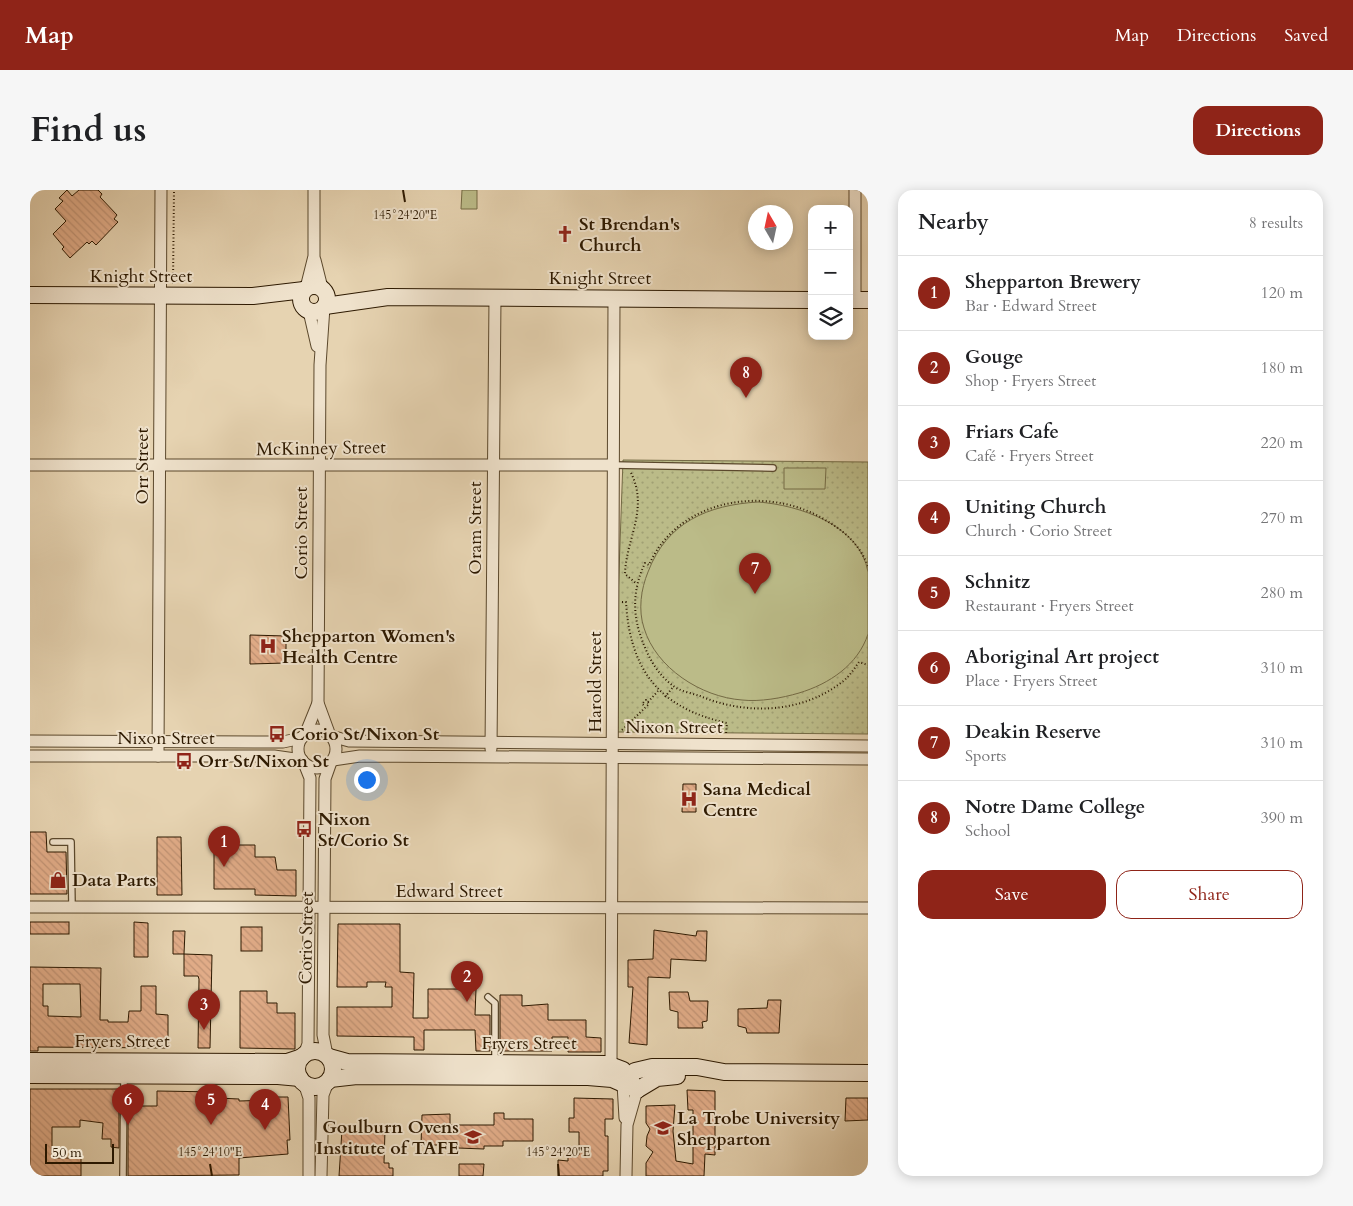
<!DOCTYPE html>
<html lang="en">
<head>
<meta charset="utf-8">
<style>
  body { margin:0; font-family:Cardo,serif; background:#f6f6f6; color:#202124 }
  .controls { position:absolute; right:15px; top:15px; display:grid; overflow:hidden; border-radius:10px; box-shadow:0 2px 12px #0003 }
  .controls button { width:45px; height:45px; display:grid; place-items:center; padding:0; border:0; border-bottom:1px solid #e0e0e0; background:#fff; color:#202124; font:25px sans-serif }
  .compass { position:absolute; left:718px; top:15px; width:45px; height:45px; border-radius:50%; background:#fff; box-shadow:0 2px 12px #0003; rotate:351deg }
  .scale { position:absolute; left:15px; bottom:12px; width:69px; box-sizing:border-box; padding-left:5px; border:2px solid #2d1900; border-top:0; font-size:14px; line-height:18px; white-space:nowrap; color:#2d1900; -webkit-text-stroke:4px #efe2cc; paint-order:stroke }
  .you { position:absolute; left:336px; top:589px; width:18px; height:18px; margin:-12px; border:4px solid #fff; border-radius:50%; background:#1a73e8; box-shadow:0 0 0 8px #1a73e833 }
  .badge { display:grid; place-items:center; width:32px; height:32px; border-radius:50%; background:#8f2418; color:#fff; font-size:16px; font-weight:700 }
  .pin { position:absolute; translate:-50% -41px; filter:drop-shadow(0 1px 2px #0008) }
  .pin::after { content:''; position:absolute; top:26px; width:18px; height:15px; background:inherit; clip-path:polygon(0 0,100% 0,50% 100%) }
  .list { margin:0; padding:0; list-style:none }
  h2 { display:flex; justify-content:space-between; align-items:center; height:65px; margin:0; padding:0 20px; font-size:21px }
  h2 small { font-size:16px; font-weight:400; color:#757577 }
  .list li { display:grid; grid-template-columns:32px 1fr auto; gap:15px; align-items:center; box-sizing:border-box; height:75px; padding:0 20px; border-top:1px solid #e0e0e0 }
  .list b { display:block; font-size:19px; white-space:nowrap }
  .list p { margin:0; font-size:16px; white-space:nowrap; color:#757577 }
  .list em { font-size:16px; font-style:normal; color:#757577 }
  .actions { display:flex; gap:10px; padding:15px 20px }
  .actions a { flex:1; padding:11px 0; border:1px solid #8f2418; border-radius:15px; text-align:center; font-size:18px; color:#8f2418 }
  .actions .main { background:#8f2418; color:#fff }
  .icon { flex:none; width:28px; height:28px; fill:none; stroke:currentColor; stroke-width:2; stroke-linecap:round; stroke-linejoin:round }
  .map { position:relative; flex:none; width:838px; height:986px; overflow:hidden; border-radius:15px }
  header { display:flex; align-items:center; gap:30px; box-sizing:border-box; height:70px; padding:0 25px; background:#8f2418; color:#fff }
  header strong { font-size:24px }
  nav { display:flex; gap:28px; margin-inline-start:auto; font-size:18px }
  .intro { display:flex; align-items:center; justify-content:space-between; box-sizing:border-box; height:120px; padding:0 30px }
  h1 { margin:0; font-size:35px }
  .button { padding:12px 22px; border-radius:15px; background:#8f2418; color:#fff; font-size:18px; font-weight:700 }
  main { display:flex; gap:30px; padding:0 30px }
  aside { flex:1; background:#fff; border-radius:15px; box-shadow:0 2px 12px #0003 }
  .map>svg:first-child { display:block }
  .park { fill:url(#park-dots); stroke:#746a44 }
  .pitch { fill:#bb8; stroke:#746a44 }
  .building { fill:url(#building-back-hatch); stroke:#2d1900; fill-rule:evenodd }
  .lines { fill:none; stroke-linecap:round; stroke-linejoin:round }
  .lane-casing { stroke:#5b482c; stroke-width:8 }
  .street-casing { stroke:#5b482c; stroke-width:13 }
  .secondary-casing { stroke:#2d1900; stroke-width:18 }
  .path { stroke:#2d1900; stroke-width:2; stroke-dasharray:1 2.5; stroke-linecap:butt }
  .lane { stroke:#efe2cc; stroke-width:5.5 }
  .street { stroke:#efe2cc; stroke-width:11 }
  .secondary { stroke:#efe2cc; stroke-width:16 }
  .ticks { fill:none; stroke:#2d1900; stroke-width:2 }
  .labels { text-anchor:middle; stroke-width:4; stroke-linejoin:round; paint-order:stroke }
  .poi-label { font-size:18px; font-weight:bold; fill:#2d1900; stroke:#efe2cc; text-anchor:start }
  .street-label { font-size:18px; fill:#2d1900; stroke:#efe2cc }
  .ticks-label { font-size:12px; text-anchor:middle; fill:#2d1900; stroke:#efe2cc; stroke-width:4; stroke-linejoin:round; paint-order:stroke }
</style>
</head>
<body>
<header>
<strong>Map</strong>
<nav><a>Map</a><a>Directions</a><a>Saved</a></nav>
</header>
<div class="intro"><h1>Find us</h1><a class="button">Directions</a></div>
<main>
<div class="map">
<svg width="838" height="986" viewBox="0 0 838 986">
  <defs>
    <pattern id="park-dots" width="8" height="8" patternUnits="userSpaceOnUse" patternTransform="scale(1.25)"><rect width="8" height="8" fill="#bb8"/><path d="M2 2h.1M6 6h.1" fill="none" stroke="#a1a074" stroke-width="1.8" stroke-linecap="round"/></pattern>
    <pattern id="building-back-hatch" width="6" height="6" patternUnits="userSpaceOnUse" patternTransform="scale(1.25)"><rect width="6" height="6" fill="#e1ac88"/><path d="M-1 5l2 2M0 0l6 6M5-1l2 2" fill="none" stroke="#c19374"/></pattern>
  </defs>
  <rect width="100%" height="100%" fill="#e6d3b1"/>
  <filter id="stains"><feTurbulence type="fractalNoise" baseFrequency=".004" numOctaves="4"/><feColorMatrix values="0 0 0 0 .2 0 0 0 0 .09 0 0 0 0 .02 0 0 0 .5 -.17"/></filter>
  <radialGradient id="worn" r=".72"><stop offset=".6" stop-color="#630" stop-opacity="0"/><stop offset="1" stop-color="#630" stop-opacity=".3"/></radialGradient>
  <path class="park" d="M593,270L838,272V544L587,542L588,410Z"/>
  <g class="pitch">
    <path d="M432,0H447V19H431Z"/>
    <path d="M754,278H796L795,299H754Z"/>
    <path d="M728,312C769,315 830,335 838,382C838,402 838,425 838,444C828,475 799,494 769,503C752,508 730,512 712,510C671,507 626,478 614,438C608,420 611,399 618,382C637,332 678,315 728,312Z"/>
  </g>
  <g class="building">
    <path d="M37,0L42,6L49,0H68L72,4L70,7L87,25L84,29L88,32L66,55L62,51L59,54L57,52L40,68L32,59L34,57L23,44L36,31L25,19L33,11L29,8Z"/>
    <path d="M220,445L256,446V473L220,474Z"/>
    <path d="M653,594H666V622H652Z"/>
    <path d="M0,642H16L17,662H36L37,704H0Z"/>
    <path d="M127,647H151L152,705H127Z"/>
    <path d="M184,655H225V667H245L247,680H266V706L225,705V699H184Z"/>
    <rect x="0" y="732" width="39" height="12"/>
    <path d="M104,732L118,733V767H104Z"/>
    <path d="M308,734H370V782L384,783L383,828H398V799H446L445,825H460V861H446L445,840H394V860H384V847L307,846V817H362V797H355L356,792H337V797H307Z"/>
    <rect x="211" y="737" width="21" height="24"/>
    <path d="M624,740L666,746L667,741H677L676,771L641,769L640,788L618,787L617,855L599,853L603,797H598V770L623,769Z"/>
    <path d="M143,741H155L154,764L182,765L180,858H168L169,789L168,786H154V764H143Z"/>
    <path d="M0,777L71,778L70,830H78V832H98L99,821H111V796H126V824L138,825V858L8,857V861H0ZM13,794H50L51,827L18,826V816H13Z"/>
    <path d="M210,801H237V813H247V823H265V859L210,858Z"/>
    <path d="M639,802H658L660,811H678L677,831L672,832L673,838H648V822L640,820Z"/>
    <path d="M470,805H492V816L518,814V830H556V847L571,848V862H538V847H522V861H470Z"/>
    <path d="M738,810H751L749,843H717L716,838L708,836V819L737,818Z"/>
    <path d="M0,899H89V958L81,957V949H72L73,933L50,930V937H22V968H42V964H51V986H0Z"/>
    <path d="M657,900L685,901V965L675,964L674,986H616V973L623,962L616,956L617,946L620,939L616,933V916L645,915L643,941L646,971L663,974V920H658Z"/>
    <path d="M127,901L188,902V908L209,909V911L243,910V907H258L260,950H257L258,964L209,968V985L98,986V909H112V916H127Z"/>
    <path d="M544,908L583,909V929H575V946H578V981H573V986H528V970L538,971V965H549V942H539V928H544Z"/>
    <path d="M816,908H838V930L815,931Z"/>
    <path d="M464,923H474V929H503V951H473V956H454V959L428,958V955H391L392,925L420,924V935H464Z"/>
    <path d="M312,940H355L354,973H359V978H363V986H309Z"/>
    <path d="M429,974H454L453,986H429Z"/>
  </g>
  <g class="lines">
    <g class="lane-casing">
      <g id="lane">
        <path d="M583,275L743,278"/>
        <path d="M23,652H41L42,717"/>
        <path d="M458,807L465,813V871"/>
        <path d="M93,986L94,886"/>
      </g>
    </g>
    <g class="street-casing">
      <g id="street">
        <path d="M825,0V110"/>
        <path d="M285,70L292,98"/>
        <path d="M276,98L284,66V0"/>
        <path d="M294,117L290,175L288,513L299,543"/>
        <path d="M279,121L287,156"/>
        <path d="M0,275H583"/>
        <circle cx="287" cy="559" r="19"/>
        <path d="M275,545L288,513"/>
        <path d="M301,546L319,551L838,556"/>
        <path d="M0,551L253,552L272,548"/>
        <path d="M461,559L465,108"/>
        <path d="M0,566H244L272,570"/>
        <path d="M128,566L131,0"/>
        <path d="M303,570L330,566L838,569"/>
        <path d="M0,717L838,718"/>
        <path d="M274,865L278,854L280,588L274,573"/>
        <path d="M297,865L293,845L295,589L301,572"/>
        <path d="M581,875L584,109"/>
        <path d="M274,893L279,908V986"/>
        <path d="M593,894L595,928"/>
        <path d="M291,986L293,905L298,892"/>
        <path d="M596,986L597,935L607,900"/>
      </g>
    </g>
    <g class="secondary-casing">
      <g id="secondary">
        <circle cx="284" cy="109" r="13"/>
        <path d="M0,105L223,106L274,100"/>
        <path d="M819,110H838"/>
        <path d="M295,116L358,107L782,110"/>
        <circle cx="285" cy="879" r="18"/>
        <path d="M299,867L317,872L577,874L593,880L607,900"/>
        <path d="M0,871L257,872L272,867"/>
        <path d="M0,885L248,886L270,888"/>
        <path d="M300,889L327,886L558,887L582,889L607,900"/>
        <path d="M593,894L605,881L622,877H667L694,882L838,883"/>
        <path d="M607,900L627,888L647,886"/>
      </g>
    </g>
    <g class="path">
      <path d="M143,94L144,0"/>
      <path d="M601,283C619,319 596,349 595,384L607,394"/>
      <path d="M838,376C829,353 813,340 792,328C734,295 648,309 619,375L615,373C604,396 602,420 610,444C616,463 626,483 642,495C649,501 661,503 670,506C715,525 771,524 812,492C819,487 824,479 829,472L838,475"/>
      <path d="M592,412H596C600,480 629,518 697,533L696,544"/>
      <path d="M635,507L643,497"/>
      <path d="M618,512L628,501"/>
      <path d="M592,540L619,514L616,510L612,514L615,516"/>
    </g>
    <use href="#lane" class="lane"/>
    <use href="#street" class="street"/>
    <use href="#secondary" class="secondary"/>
  </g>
  <path class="ticks" d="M373,0L375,12M180,974L182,986M528,974L529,986"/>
  <defs>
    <g id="church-bare" transform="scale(1.35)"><path d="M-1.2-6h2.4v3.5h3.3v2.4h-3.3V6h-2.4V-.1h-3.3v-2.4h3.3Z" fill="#8f2418" stroke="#efe2cc" stroke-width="2.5" paint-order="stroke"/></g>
    <g id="hospital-bare" transform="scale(1.35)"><path d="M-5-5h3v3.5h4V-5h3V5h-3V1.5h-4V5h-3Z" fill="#8f2418" stroke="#efe2cc" stroke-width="2.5" paint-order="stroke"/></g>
    <g id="bus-bare" transform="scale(1.35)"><path d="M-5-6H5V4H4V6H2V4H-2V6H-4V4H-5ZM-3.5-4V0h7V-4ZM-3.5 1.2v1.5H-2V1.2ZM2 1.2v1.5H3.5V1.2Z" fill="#8f2418" stroke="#efe2cc" stroke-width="2.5" paint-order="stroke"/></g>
    <g id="shop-bare" transform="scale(1.35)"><path d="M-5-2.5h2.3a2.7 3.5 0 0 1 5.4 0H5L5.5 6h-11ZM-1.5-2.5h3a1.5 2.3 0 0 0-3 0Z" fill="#8f2418" stroke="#efe2cc" stroke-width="2.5" paint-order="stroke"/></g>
    <g id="university-bare" transform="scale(1.35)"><path d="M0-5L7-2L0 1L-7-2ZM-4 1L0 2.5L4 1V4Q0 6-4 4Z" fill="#8f2418" stroke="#efe2cc" stroke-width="2.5" paint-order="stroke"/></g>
  </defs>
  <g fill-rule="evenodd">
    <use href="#church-bare" x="535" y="44"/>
    <use href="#hospital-bare" x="238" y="456"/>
    <use href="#bus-bare" x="247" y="544"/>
    <use href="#bus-bare" x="154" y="571"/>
    <use href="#hospital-bare" x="659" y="609"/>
    <use href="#bus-bare" x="274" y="639"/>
    <use href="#shop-bare" x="28" y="690"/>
    <use href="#university-bare" x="633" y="938"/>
    <use href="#university-bare" x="443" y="947"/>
  </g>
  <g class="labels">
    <g class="poi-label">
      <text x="549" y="40">St Brendan's<tspan x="549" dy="21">Church</tspan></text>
      <text x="252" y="452">Shepparton Women's<tspan x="252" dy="21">Health Centre</tspan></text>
      <text x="261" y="550">Corio St/Nixon St</text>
      <text x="168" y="577">Orr St/Nixon St</text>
      <text x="673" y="605">Sana Medical<tspan x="673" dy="21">Centre</tspan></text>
      <text x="288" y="635">Nixon<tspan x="288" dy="21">St/Corio St</tspan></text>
      <text x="42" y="696">Data Parts</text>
      <text x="647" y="934">La Trobe University<tspan x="647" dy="21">Shepparton</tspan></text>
      <text x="429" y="943" text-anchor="end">Goulburn Ovens<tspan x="429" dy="21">Institute of TAFE</tspan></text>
    </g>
    <g class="street-label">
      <text x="111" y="92">Knight Street</text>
      <text x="570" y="94">Knight Street</text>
      <text transform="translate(291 258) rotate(-1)" y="6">McKinney Street</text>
      <text transform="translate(112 276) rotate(-90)" y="6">Orr Street</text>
      <text transform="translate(445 338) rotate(-90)" y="6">Oram Street</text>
      <text transform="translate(271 343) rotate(-90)" y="6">Corio Street</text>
      <text transform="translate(565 492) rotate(-90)" y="6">Harold Street</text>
      <text x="644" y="543">Nixon Street</text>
      <text x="136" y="554">Nixon Street</text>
      <text x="419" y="707">Edward Street</text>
      <text transform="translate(276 748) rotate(-89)" y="6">Corio Street</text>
      <text x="92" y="857">Fryers Street</text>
      <text x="499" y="859">Fryers Street</text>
    </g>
  </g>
  <g class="ticks-label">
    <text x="375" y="29">145°24'20"E</text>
    <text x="180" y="966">145°24'10"E</text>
    <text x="528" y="966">145°24'20"E</text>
  </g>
  <rect width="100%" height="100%" filter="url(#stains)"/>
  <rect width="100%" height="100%" fill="url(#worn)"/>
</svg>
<div class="controls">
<button>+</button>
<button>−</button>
<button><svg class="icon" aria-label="layers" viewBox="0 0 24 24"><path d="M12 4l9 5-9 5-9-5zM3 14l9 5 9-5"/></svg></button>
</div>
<svg class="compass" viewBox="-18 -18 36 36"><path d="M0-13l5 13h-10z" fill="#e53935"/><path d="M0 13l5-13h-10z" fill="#757577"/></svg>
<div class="scale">50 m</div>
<div class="you"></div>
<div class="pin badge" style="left:194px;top:677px">1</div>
<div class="pin badge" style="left:437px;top:812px">2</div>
<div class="pin badge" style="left:174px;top:840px">3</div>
<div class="pin badge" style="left:235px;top:940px">4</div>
<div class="pin badge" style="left:181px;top:935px">5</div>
<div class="pin badge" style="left:98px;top:935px">6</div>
<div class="pin badge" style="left:725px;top:404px">7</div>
<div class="pin badge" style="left:716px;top:208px">8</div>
</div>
<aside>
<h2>Nearby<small>8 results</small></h2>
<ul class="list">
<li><span class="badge">1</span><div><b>Shepparton Brewery</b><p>Bar · Edward Street</p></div><em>120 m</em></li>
<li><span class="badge">2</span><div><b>Gouge</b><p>Shop · Fryers Street</p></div><em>180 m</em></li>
<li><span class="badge">3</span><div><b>Friars Cafe</b><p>Café · Fryers Street</p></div><em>220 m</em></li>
<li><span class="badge">4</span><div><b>Uniting Church</b><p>Church · Corio Street</p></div><em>270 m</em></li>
<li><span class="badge">5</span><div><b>Schnitz</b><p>Restaurant · Fryers Street</p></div><em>280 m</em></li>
<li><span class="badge">6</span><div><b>Aboriginal Art project</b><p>Place · Fryers Street</p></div><em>310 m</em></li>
<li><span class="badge">7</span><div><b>Deakin Reserve</b><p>Sports</p></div><em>310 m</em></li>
<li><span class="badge">8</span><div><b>Notre Dame College</b><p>School</p></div><em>390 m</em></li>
</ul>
<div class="actions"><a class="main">Save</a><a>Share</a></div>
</aside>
</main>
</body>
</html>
